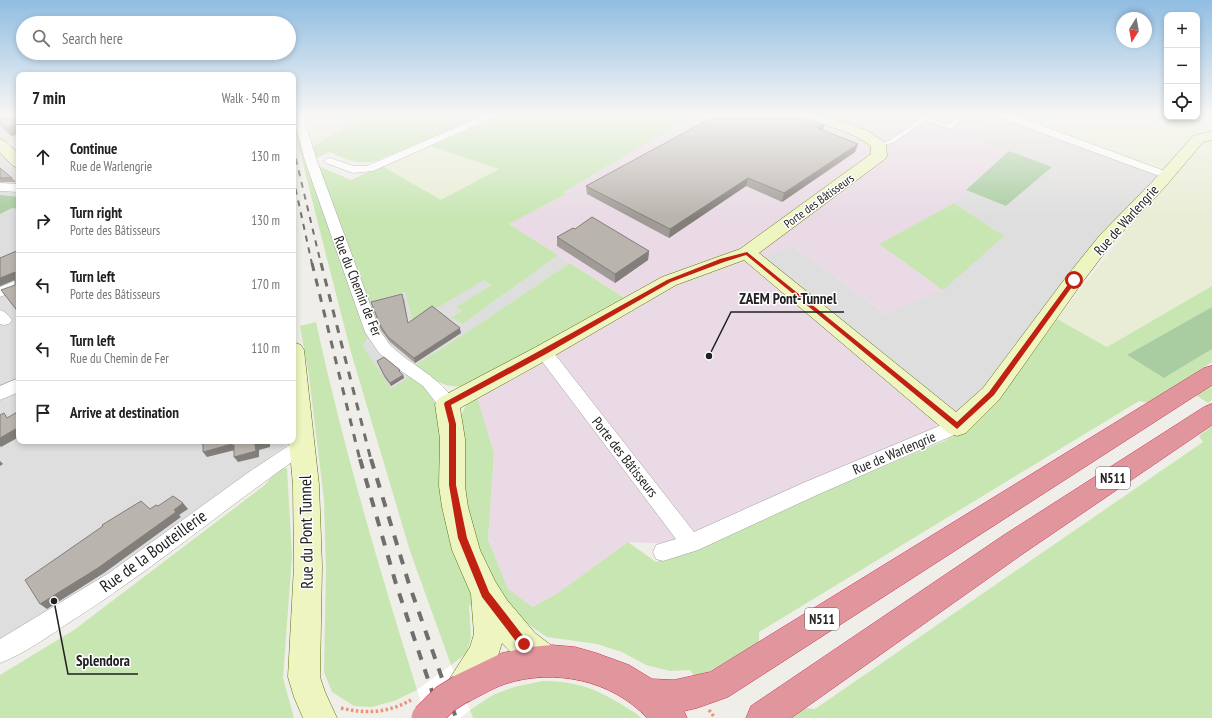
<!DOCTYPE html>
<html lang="en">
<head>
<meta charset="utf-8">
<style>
  body { margin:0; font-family:"PT Sans Narrow",sans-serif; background:#f6f6f6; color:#222 }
  .controls { position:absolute; right:12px; top:12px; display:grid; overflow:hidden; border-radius:8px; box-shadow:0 2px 6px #0003 }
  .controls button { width:36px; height:36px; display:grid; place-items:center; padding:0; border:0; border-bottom:1px solid #e0e0e0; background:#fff; color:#222; font:20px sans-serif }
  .compass { position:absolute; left:1116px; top:12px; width:36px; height:36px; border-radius:50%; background:#fff; box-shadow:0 2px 6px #0003; rotate:191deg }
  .stop { position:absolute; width:12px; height:12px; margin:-9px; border:3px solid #c12110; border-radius:50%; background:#fff }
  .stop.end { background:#c12110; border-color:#fff; box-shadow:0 1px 4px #0008 }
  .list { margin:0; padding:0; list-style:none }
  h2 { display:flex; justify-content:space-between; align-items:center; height:52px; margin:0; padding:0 16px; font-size:17px }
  h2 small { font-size:13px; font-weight:400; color:#767676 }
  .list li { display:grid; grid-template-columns:26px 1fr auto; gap:12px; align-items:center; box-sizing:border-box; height:64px; padding:0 16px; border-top:1px solid #e0e0e0 }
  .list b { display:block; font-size:15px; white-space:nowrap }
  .list p { margin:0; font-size:13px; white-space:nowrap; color:#767676 }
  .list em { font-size:13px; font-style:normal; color:#767676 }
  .icon { flex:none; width:22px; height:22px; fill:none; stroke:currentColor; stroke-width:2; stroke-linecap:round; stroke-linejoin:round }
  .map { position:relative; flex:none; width:1212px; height:718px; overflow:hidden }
  .search { position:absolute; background:#fff; box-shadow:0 2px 6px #0003; left:16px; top:16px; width:280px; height:44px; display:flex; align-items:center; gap:10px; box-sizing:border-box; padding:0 14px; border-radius:22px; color:#767676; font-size:15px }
  .panel { position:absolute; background:#fff; box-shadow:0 2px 6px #0003; left:16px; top:72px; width:280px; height:372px; border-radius:8px }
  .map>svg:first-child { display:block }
  .residential { fill:#dfdede }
  .industrial { fill:#e9dae5 }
  .farmland { fill:#e9edd5 }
  .grass { fill:#c7e6b2 }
  .forest { fill:#a9cca0 }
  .pier { fill:#fff }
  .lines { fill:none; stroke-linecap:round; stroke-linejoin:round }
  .lane-casing { stroke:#a2a2a2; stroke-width:1 }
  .street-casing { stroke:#a2a2a2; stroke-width:1 }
  .secondary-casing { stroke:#5d710e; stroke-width:1 }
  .highway-casing { stroke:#ce355b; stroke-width:1 }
  .path { stroke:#ef917a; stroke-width:3.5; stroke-dasharray:2.5 2.5; stroke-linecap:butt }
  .lane { fill:#fff; fill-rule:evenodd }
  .street { fill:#fff; fill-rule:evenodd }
  .secondary { fill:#eef5c1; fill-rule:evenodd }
  .highway { fill:#e1969d; fill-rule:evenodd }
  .rail-far2 { stroke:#6f6f6f; stroke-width:2; stroke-dasharray:6 6; stroke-linecap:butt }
  .rail-far1 { stroke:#6f6f6f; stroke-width:3; stroke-dasharray:8 8; stroke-linecap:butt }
  .rail { stroke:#6f6f6f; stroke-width:4; stroke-dasharray:10 10; stroke-linecap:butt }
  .highway-bridge-casing { stroke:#ce355b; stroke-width:30; stroke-linecap:butt }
  .highway-bridge { stroke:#e1969d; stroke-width:29 }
  .wall { fill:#a09b96 }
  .shaded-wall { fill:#827e7a }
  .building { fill:#bab4ae; stroke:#827e7a }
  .route { fill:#c12110 }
  .labels { text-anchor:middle; stroke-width:3; stroke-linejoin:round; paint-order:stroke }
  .far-street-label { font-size:12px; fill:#212121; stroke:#fff }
  .shield { fill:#fff; stroke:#646464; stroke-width:1 }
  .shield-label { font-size:13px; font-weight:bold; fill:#212121 }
  .street-label { font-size:14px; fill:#212121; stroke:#fff }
  .near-street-label { font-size:17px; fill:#212121; stroke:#fff }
  .leader { fill:none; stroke:#212121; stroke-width:1.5 }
  .callout-dot { fill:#212121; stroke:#fff; stroke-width:1.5 }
  .callout-label { font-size:15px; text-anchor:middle; font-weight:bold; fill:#212121; stroke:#fff; stroke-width:3; stroke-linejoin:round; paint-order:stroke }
</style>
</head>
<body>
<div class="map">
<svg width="1212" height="718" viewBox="0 0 1212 718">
  <rect width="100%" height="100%" fill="#f0eee8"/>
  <g class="residential">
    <path d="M0,116H19V137L2,145L19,160V441L291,442L57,613L0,649Z"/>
    <path d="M992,116H1010L1163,172L965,412L951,411L761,257L793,246L885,314L1004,236L954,203L966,190L1006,206L1052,167L965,136Z"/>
    <path d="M558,255L570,263L463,335L415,365L412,375L391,390L363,346L358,305L405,292L413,322L483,279L491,285L456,307L462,311L452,319L463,324Z"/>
  </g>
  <path class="industrial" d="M693,116H992L965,136L1009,151L954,203L879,244L943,290L885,314L793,246L761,257L936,417V428L673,544L628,542L555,595L531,607L508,589L488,538L494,453L477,397L640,307L509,224L566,194L564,192Z"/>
  <g class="farmland">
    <path d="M301,116H365L310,148Z"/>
    <path d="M1010,116H1207L1209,124L1163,172Z"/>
    <path d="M1212,141V286L1107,347L1057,319L1170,176L1205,142Z"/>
    <path d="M430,146L499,169L441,201L382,166Z"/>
  </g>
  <g class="grass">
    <path d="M293,116H296L367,338L363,346L391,389L412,375L429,392L438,409L476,600L469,606L471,637L467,653L451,665L410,551L350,349L293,125Z"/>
    <path d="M365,116H483L376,161C357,165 347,160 330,152L316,158L319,166L351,180L382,166L441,200L499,169L430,146L499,116H693L564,192L566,194L509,224L558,255L463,324L451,318L462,311L456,307L491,285L484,280L413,322L405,292L366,303L310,148Z"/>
    <path d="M954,203L1004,236L943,290L879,244Z"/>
    <path d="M570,263L625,298L467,386C441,389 435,379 415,365L463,335Z"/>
    <path d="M1212,286V307L1127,355L1164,378L1212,349V362L1149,403L1139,401L759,632V643L701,676L695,677L690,670L670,671L646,665L622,652L597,644L547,637L529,625L517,614L511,616L480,555L465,496L462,414L466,404L477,397L494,453L488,539L508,589L532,607L555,595L628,542L656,562L944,441L972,425L1000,397L1057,319L1107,347Z"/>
    <path d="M316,322C343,447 379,568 417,690L394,701L372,707L354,706L332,692L324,672L326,569L324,500L309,376L300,326Z"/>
    <path d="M1212,385V400L1208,403L1196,395Z"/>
    <path d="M1212,426V718H791L802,708L815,709L1203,442L1199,436Z"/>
    <path d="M287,468L292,556L283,678L294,718H0V675L74,630L265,485L278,469Z"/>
    <path d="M543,681C587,682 601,692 637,714L641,718H473L470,710L493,695L514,687Z"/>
  </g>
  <g class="forest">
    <path d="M1009,151L1052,167L1006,206L966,190Z"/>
    <path d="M0,195L19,197V209L12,208L0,214Z"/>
    <path d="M1212,307V349L1164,378L1127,355Z"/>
  </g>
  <path class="pier" d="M451,665L470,710L460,718H426L417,690Z"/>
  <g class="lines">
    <g class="lane-casing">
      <path id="lane" d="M959,116H965L952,128H948L926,120L893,143L878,146L875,144L889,141L923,117H927L949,125Z"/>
    </g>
    <g class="street-casing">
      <g id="street">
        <path d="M293,116H303L317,161L380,331C384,336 387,341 391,346C413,367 440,376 456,404L453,409L447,411L441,409L423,386L397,368L379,353L365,332L305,161Z"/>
        <path d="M482,116H497L373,171L353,173L326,163L324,161L326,159L330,158L354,166H367Z"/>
        <path d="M1000,116H1016L1170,173L1172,175L1170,177H1162L1001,118Z"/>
        <path d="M0,183L19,184V192L0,191Z"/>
        <path d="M19,279V289L0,297V287Z"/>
        <path d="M0,310C6,312 8,315 12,320L9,324L4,325L0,324Z"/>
        <path d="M544,346L550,348L694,532L803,483L951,421L957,419L963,421L966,426L963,431L817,495L698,550L663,561L656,559L653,552L656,545L676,539L538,356L536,352L538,348Z"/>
        <path d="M19,378V392L0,400V386Z"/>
        <path d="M303,438L309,440L312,445L309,450C229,505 155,568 73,620C50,635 26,653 0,663V639L109,573L249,472L297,440Z"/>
      </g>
    </g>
    <g class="secondary-casing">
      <g id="secondary">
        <path d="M803,116H827L868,131L883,141L886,144L887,156L885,159L759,253L956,412L983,388L1067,276L1100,235L1153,181L1193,136L1212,131V140L1203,142L1165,187L1112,243L1081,284L999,400L966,433L957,436L948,433L744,260L676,285L552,357L460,408L465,439V486L468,507L480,550L495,581L507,600L535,633L556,649L561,660L556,671L545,676C527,668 515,657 502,643L495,665L472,700L461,705L450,700L445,689L450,678L470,647L474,634L471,594L452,550L442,507L439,486L440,439L435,404L439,398L536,347L662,277L740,249L871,154V146C851,131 828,126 805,119Z"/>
        <path d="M0,139L5,141L19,154V168L13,166L0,153Z"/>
        <path d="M293,342L301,345L304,350L319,485L322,566L320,677L325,692L337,718H303L294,697L288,677L294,566L293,485L289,441H293Z"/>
      </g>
    </g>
    <g class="highway-casing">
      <g id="highway">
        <path d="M1212,366V385L728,697L697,708L684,711L687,718H647C612,680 554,668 505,684C490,689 476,699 461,705L450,700L445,689L450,678L502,653L530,647L552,645L575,647L596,653L629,665L652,679L674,680L710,672L1204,368Z"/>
        <path d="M1212,404V425L1024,553L791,718H746L751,706L1004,535L1204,407Z"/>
      </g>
    </g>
    <g class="path">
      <path d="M341,708C366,714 388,713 411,700"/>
      <path d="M709,710L715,718"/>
    </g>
    <use href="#lane" class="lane"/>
    <use href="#street" class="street"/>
    <use href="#secondary" class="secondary"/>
    <use href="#highway" class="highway"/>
    <g class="rail-far2">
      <path d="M293,147L321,264"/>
      <path d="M293,177L312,264"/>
    </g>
    <g class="rail-far1">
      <path d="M312,263L360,460"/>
      <path d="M321,263L371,460"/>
    </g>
    <g class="rail">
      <path d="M360,459L396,584L441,718"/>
      <path d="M371,459L409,584L456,718"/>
    </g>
    <g class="highway-bridge-casing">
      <path id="highway-bridge" d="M426,718L445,699L461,689"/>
    </g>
    <use href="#highway-bridge" class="highway-bridge"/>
  </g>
  <g class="wall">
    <path d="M0,116H19V133L12,136L8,134L0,124Z"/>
    <path d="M806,121L824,125L823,130L858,144L855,152L782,202L746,186L669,238L587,194L586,186Z"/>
    <path d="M0,168L12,178L16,182H0Z"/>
    <path d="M575,229L649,251L648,260L615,283L557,246V237Z"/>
    <path d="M404,299L408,323L461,333L415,363L390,342L381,330L371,302Z"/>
    <path d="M377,361L401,373L403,375L404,378L391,386L385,378Z"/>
  </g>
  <g class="shaded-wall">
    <path d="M19,123V133L12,136L6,128Z"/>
    <path d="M824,125L822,133L818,128Z"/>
    <path d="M858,144L855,152L782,202L784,193Z"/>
    <path d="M748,178L746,186L669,238L670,229Z"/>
    <path d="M649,251L648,260L615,283V274Z"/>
    <path d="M19,265V271L16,266Z"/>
    <path d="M15,272L19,278L0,286V278Z"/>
    <path d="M460,328L461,333L415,363L414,358Z"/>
    <path d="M403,375L404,378L391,386L390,383Z"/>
    <path d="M19,427V437L1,447L0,446V438Z"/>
    <path d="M267,441H270V447L259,450V457L238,462L234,457L255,444Z"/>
    <path d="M232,444L234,445L235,450L207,457L203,452Z"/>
    <path d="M0,461L3,464L0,466Z"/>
    <path d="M183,503L188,509L179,515L181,517L104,573L47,609L40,604Z"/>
  </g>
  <g class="building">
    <path d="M0,116H19V123L6,128L3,126L0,123Z"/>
    <path d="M715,116H796L806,121L808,119L824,125L818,128L858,144L784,193L748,178L670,229L586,186Z"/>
    <path d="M0,168L12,178H0Z"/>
    <path d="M592,217L649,251L615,274L557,237L573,228L575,229Z"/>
    <path d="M19,250V265L16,266L19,270V313L1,290L15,285V272L0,278V258Z"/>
    <path d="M402,294L408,323L432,306L460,328L414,358L388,337L380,325L371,302Z"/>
    <path d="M384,357L400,370L399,371L403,375L390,383L384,375L377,361Z"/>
    <path d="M19,411V427L0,438V415L4,413L7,418Z"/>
    <path d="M202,441H267L255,444L256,451L234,457V445L232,446V444L203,452V444H202Z"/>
    <path d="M173,496L183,503L174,510L176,512L98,568L40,604L25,580L103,526L102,525L141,501L150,509L156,505L158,506Z"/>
  </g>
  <linearGradient id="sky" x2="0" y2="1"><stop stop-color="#90bde2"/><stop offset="0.53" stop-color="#f8f7f5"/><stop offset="1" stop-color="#f8f7f5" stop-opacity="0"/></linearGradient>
  <rect width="1212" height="217" fill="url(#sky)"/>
  <path class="route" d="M747,252L957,422L989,392L1072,279L1077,280L994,395L957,429L746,255L724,262L671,282L546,354L451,405L456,424V485L467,538L489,592L527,641L529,644L527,648L524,649L521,648L482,597L458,538L449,485V424L444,404L445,402L541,350L667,280L720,259Z"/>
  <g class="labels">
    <g class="far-street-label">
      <text transform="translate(819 201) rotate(-36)" y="4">Porte des Bâtisseurs</text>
    </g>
    <g class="shield">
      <rect x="1096" y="467" width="34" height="22" rx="3"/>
      <rect x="805" y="608" width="34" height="22" rx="3"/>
    </g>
    <g class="shield-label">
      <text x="1113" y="483">N511</text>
      <text x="822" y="624">N511</text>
    </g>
    <g class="street-label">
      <text transform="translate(1126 220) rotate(-48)" y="5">Rue de Warlengrie</text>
      <text transform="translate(358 286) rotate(68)" y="5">Rue du Chemin de Fer</text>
      <text transform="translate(894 453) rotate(-23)" y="5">Rue de Warlengrie</text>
      <text transform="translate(625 457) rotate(52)" y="5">Porte des Bâtisseurs</text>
    </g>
    <g class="near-street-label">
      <text transform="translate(306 532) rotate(-91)" y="6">Rue du Pont Tunnel</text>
      <text transform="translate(153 551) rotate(-36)" y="6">Rue de la Bouteillerie</text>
    </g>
  </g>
  <path class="leader" d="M709 356L731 312H844M54 601L68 674H138"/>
  <g class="callout-dot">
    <circle cx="709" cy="356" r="4"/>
    <circle cx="54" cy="601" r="4"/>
  </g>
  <g class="callout-label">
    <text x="788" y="304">ZAEM Pont-Tunnel</text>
    <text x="103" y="666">Splendora</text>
  </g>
</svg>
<div class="controls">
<button>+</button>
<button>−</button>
<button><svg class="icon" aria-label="locate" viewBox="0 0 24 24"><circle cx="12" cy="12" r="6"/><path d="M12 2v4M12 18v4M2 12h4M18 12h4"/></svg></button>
</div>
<svg class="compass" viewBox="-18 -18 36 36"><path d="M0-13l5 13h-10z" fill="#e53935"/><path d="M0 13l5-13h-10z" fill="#767676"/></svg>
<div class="stop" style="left:1074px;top:280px"></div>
<div class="stop end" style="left:524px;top:644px"></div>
<div class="search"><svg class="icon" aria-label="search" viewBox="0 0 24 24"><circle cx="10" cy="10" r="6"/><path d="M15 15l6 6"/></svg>Search here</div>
<section class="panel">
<h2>7 min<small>Walk · 540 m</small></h2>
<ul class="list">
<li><svg class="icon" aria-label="ahead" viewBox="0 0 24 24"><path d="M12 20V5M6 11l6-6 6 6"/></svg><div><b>Continue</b><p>Rue de Warlengrie</p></div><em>130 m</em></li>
<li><svg class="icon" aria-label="right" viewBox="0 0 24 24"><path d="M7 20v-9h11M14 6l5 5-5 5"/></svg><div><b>Turn right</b><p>Porte des Bâtisseurs</p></div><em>130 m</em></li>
<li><svg class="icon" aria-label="left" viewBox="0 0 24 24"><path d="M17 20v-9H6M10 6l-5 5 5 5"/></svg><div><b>Turn left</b><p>Porte des Bâtisseurs</p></div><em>170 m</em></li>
<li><svg class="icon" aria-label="left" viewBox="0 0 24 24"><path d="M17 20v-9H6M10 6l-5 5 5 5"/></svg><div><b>Turn left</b><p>Rue du Chemin de Fer</p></div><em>110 m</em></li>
<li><svg class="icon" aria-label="arrive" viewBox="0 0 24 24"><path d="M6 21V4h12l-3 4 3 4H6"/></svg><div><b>Arrive at destination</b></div></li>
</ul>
</section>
</div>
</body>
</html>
